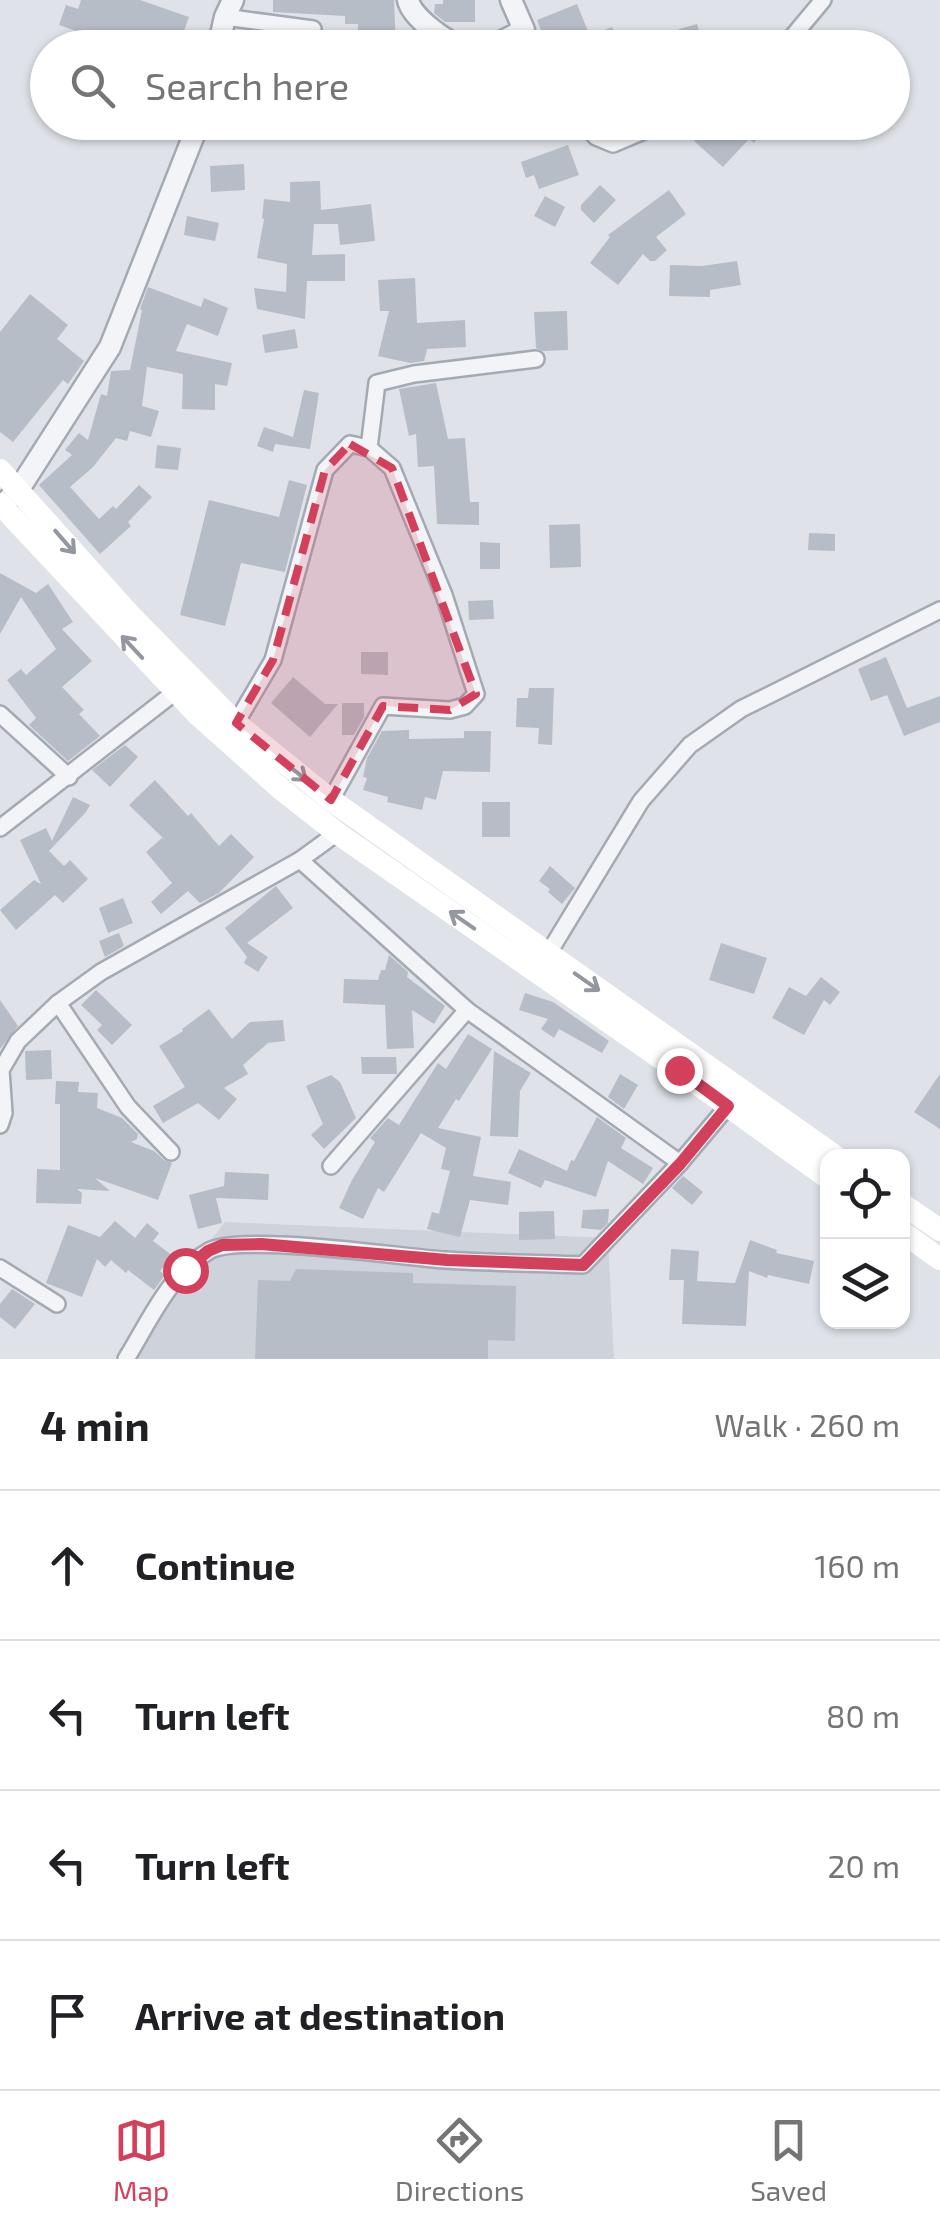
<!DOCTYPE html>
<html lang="en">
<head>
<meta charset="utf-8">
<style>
  body { margin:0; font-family:"Exo 2",sans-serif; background:#f2f2f2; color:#202124 }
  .controls { position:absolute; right:30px; bottom:30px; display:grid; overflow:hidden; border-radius:20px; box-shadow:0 2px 8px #0004 }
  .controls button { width:90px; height:90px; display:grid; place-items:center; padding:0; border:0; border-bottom:2px solid #e0e0e0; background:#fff; color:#202124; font:50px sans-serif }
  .stop { position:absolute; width:30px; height:30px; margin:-22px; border:8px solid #d2405b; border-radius:50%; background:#fff }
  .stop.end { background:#d2405b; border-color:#fff; box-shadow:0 2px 10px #0008 }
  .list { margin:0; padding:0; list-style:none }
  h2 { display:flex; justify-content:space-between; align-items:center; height:130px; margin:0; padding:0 40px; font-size:42px }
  h2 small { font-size:32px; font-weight:400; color:#757577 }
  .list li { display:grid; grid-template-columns:65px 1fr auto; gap:30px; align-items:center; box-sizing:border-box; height:150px; padding:0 40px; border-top:2px solid #e0e0e0 }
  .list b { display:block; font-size:38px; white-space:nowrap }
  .list em { font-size:32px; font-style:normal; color:#757577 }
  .icon { flex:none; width:55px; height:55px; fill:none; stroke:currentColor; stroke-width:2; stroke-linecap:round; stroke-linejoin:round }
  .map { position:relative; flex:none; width:940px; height:1359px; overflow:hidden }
  .search { position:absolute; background:#fff; box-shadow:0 2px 8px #0004; left:30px; right:30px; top:30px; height:110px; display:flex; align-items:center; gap:25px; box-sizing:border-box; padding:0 35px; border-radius:55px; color:#757577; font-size:38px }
  .sheet { height:730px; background:#fff }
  nav { display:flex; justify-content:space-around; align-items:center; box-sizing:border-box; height:140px; border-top:2px solid #e0e0e0; background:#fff; font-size:28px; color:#757577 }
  nav a { display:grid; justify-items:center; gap:5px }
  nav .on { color:#d2405b }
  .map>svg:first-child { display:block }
  .built { fill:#cdd2db }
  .building { fill:#b6bdc6 }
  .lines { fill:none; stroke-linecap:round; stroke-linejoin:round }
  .minor-casing { stroke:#a4aab3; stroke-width:20 }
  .tertiary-casing { stroke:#a4aab3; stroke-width:25 }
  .minor { stroke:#f2f4f7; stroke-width:15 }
  .tertiary { stroke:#f2f4f7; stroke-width:20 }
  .secondary { stroke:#fff; stroke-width:22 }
  .oneway { stroke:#9398a0 }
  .route { stroke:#d2405b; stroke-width:12 }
  .marked { fill:#d2405b; fill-opacity:0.2; stroke:#d2405b; stroke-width:8; stroke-dasharray:20 12; stroke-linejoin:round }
</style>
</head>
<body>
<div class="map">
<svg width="940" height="1359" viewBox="0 0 940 1359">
  <rect width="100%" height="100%" fill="#dfe3e9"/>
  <path class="built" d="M225,1222L608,1238L614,1359H119Z"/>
  <g class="building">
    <path d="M81,0H140L189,17L178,48H123L59,25L66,5L78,9Z"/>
    <path d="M273,0H394L396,48H357L358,24H345V16L273,12Z"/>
    <path d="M443,0H475V22H445L434,13L435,4H443Z"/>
    <path d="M577,4L590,36L612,27L621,48H548L537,20Z"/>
    <path d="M697,24L704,48H684L679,29Z"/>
    <path d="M710,122H769L754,143L749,139L723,167L694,141Z"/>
    <path d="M568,145L579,175L539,189L534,175L526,178L521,162Z"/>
    <path d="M244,164L245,190L211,192L210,166Z"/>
    <path d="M320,181L321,210L371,204L375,241L340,245L338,224H314L312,255L345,254V281H307L305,319L257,309L254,288L286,292L287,264L257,258L264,219L262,218L264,199L290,202V182Z"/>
    <path d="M600,185L616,200L594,223L581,210V205Z"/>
    <path d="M669,190L686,214L656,237L667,250L655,261H650L643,254L618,285L590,263L610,237L608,235Z"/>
    <path d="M545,196L565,207L555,227L534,216Z"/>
    <path d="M187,216L219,223L215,241L184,235Z"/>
    <path d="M737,261L741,285L710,290V297L669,296L670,265L702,266Z"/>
    <path d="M415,278L417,323L465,320L466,347L427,349L424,361L410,363L378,356L389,311H380L378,280Z"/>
    <path d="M148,287L201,307L204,298L228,308L218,336L187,324L176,351L232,363L227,386L215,384V410L182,409L183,374L147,367L142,406L159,411L151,437L130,431L127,441L116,438L93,467L70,487L99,519L113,506L116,509L139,485L152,497L128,522L131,526L100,554L39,485L72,455L65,450L79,433L88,440L101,394L107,396L111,371L130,370L142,310L140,309Z"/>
    <path d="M30,294L68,325L57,339L84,361L68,384L63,380L13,442L0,432V332Z"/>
    <path d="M567,311L568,350L543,351L536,348L534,312Z"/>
    <path d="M295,329L298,348L265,353L262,335Z"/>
    <path d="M436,383L448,439L465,438L470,502H479V525L437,524L434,466L418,467L416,434L409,436L399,389Z"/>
    <path d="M304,390L319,393L310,449L275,444L273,452L257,446L264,427L293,437Z"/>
    <path d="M157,445L181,448L178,470L155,468Z"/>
    <path d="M289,480L307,485L285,572L241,563L225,626L180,615L209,500L279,517Z"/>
    <path d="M580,524L581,567L550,568L549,525Z"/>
    <path d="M809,533L835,534V551L808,550Z"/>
    <path d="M480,542L500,543V569H480Z"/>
    <path d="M0,573L36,593L48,584L73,622L62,629L92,661L62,687L84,710L79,714L100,736L68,761L29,725L36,718L7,680L21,669L26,675L56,649L21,597L0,634Z"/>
    <path d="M493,600L494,619L469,620L468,601Z"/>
    <path d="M361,652H388V675L361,674Z"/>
    <path d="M886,657L907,708L940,696V722L904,736L887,695L871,701L858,669Z"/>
    <path d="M293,677L325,704H338L310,737L271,703Z"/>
    <path d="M529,688H554L552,745L538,744L539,728L516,727L517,698H528Z"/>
    <path d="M342,703H364V717L354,735H342Z"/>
    <path d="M409,730V739L464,738V731H491L490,772L443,771L436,800L425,797L422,810L387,802L388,797L363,790L367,778L363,777L367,758L382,731Z"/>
    <path d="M125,745L138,757L110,787L92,770Z"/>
    <path d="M155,780L188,816L191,813L219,846L231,834L254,857L219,893L200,903L188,891L161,914L151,902L172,883L146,852L162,838L165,840L129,805Z"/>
    <path d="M73,797L90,805L86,812L49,851L64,866L70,860L88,879L63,903L55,895L16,930L0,910L34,880L41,884L20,840L46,828L52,841Z"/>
    <rect x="482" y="802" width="28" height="35"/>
    <path d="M550,866L575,888L562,904L548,892L550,889L539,881Z"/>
    <path d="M276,886L293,908L247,943L268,957L258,972L244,963L247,957L225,928Z"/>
    <path d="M123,898L133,923L108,933L99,908Z"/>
    <path d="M119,933L124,946L105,957L99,941Z"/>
    <path d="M721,943L767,958L754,994L709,980Z"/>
    <path d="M389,955L408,972L407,977L445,1006L434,1024L412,1010L414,1048L387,1049L385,1005L343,1003L344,979L378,980L381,970H385Z"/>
    <path d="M821,977L840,992L830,1005L824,1000L804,1035L772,1018L789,987L806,996Z"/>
    <path d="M96,990L132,1025L112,1045L97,1030L102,1025L81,1005Z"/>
    <path d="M525,993L553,1002L609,1041L602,1053L559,1029L554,1038L541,1029L548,1019L519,1010Z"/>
    <path d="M0,1000L18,1026L0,1049Z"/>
    <path d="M209,1009L232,1039L250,1022L283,1020L285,1041L268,1043L243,1065L248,1074L224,1088L237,1099L219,1120L198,1103L163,1123L153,1106L185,1087L159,1046L183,1031L182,1029Z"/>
    <path d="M468,1034L492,1049L459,1101L456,1099L438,1128L481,1137L473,1176L511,1182L508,1205L470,1200L460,1237L427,1229L432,1212L439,1214L450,1171L441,1169L446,1148L421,1133L384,1192L378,1188L363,1219L339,1208L352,1180L375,1142L370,1138L388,1118L399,1125L438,1063L446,1069Z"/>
    <path d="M51,1050L52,1079L26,1080L25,1051Z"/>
    <path d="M494,1051L531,1073L520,1091L518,1137L490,1136Z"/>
    <path d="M361,1057H396L397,1074H362Z"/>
    <path d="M620,1074L638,1085L624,1109L608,1097Z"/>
    <path d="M940,1074V1129L914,1112Z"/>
    <path d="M331,1075L340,1082L356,1118L324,1149L311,1135L323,1124L306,1086Z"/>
    <path d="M56,1081L79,1082L78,1092L98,1093L97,1108L122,1118L138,1134L137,1139L131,1142L154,1151L164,1160L172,1163L158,1200L95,1178L110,1191L77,1189L82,1193L81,1204L36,1203L37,1169L60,1170V1104H55Z"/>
    <path d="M597,1117L626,1138L621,1148L653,1168L643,1184L608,1161L596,1197L545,1180L541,1188L508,1173L519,1149L567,1171L571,1160L574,1161Z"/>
    <path d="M225,1172L269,1174L268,1200L216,1198L222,1223L198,1229L189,1195L224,1186Z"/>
    <path d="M683,1176L703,1192L692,1205L672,1188Z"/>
    <path d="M609,1209L608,1223L601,1230L581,1228L583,1210Z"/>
    <path d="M554,1211L555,1239L519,1240V1212Z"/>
    <path d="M115,1221L135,1238L147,1223L159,1233L153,1241L173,1256L160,1271L165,1275L154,1290L128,1270L126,1273L111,1260L105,1267L97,1259L82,1297L46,1283L68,1225L100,1237Z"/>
    <path d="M750,1240L777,1250L776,1253L814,1261L809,1284L768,1275L767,1278L749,1271L746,1326L682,1324L684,1280H669L671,1249L699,1251L697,1281L735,1283Z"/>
    <path d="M296,1269L413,1273V1283L516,1286L515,1341L488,1340V1359H255L258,1280L290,1281Z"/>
    <path d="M12,1289L35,1304L15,1329L0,1317V1304Z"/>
  </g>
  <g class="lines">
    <g class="minor-casing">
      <g id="minor">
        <path d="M225,17L313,29"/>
        <path d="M524,30L534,48"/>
        <path d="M783,48L823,0"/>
        <path d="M584,122L596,137L613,144L665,122"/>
        <path d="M369,448L377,383L414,374L536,359"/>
        <path d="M0,714L69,777"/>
        <path d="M236,723L273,660L325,470L350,444L369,448L392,468L444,595L476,694L465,706L450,710L383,706L331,800"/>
        <path d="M0,828L175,692"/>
        <path d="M300,860L467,1010"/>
        <path d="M548,954L641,801L690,745L741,709L940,610"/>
        <path d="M58,1003L128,1107L171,1152"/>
        <path d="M0,1125L4,1113L1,1070L18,1041L58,1003L101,972L300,860L337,833"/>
        <path d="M331,1166L467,1010L680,1163"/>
        <path d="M0,1268L57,1304"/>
        <path d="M126,1359C149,1322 170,1273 209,1251C240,1233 400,1257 445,1260C491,1263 537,1263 583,1265L680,1163L728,1106"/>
      </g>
    </g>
    <g class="tertiary-casing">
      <g id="tertiary">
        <path d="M408,0C412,18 449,45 467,48"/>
        <path d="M218,48L225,17L233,0"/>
        <path d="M489,48L524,30L511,0"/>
        <path d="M7,501L19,489L110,347L199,122"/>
      </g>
    </g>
    <use href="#minor" class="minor"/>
    <use href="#tertiary" class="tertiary"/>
    <g class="secondary">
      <path d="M0,470L132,617L236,723L331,800L835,1156"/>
      <path d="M0,504L197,714L281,789L337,833L679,1071L828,1178"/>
      <path d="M902,1204L940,1230"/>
      <path d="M902,1232L940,1259"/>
    </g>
  </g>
  <defs><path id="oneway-shaft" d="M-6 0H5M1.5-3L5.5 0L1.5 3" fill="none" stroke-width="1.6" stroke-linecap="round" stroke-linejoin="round" transform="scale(2.5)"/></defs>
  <g class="oneway">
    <use href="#oneway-shaft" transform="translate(65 542) rotate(49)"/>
    <use href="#oneway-shaft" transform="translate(132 647) rotate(-133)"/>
    <use href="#oneway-shaft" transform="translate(295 771) rotate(39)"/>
    <use href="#oneway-shaft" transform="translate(462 920) rotate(-145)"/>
    <use href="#oneway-shaft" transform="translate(587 982) rotate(35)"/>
  </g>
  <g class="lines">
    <path class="route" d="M185,1270L208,1251L222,1245L261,1244L447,1260L583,1265L680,1164L728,1106L679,1070"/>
  </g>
  <path class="marked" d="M350,444L392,468L476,694L450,710L383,706L331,800L236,723L273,660L325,470Z"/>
</svg>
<div class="controls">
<button><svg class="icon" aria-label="locate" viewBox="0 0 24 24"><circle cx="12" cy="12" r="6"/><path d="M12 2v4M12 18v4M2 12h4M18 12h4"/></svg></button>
<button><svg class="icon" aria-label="layers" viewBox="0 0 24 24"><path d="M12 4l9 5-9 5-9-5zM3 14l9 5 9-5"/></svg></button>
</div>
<div class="stop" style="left:185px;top:1270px"></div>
<div class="stop end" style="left:679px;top:1070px"></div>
<div class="search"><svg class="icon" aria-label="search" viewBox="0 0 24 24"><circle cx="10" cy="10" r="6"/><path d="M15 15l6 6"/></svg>Search here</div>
</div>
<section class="sheet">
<h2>4 min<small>Walk · 260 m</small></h2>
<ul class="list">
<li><svg class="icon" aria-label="ahead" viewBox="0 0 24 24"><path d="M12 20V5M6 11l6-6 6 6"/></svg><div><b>Continue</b></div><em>160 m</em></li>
<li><svg class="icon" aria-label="left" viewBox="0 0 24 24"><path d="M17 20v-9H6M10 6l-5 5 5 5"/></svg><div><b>Turn left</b></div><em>80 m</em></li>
<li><svg class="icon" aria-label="left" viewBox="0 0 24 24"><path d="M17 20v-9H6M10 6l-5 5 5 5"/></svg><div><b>Turn left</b></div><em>20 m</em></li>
<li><svg class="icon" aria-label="arrive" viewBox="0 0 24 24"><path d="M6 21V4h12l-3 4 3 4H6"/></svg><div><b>Arrive at destination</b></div></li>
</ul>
</section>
<nav>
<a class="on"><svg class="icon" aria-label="map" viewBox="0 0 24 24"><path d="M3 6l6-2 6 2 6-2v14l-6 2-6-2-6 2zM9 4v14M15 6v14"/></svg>Map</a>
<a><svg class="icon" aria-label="directions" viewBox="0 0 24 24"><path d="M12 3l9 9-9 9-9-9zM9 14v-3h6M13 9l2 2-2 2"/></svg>Directions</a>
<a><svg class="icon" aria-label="saved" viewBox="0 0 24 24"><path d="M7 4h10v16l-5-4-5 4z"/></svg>Saved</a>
</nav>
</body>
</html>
